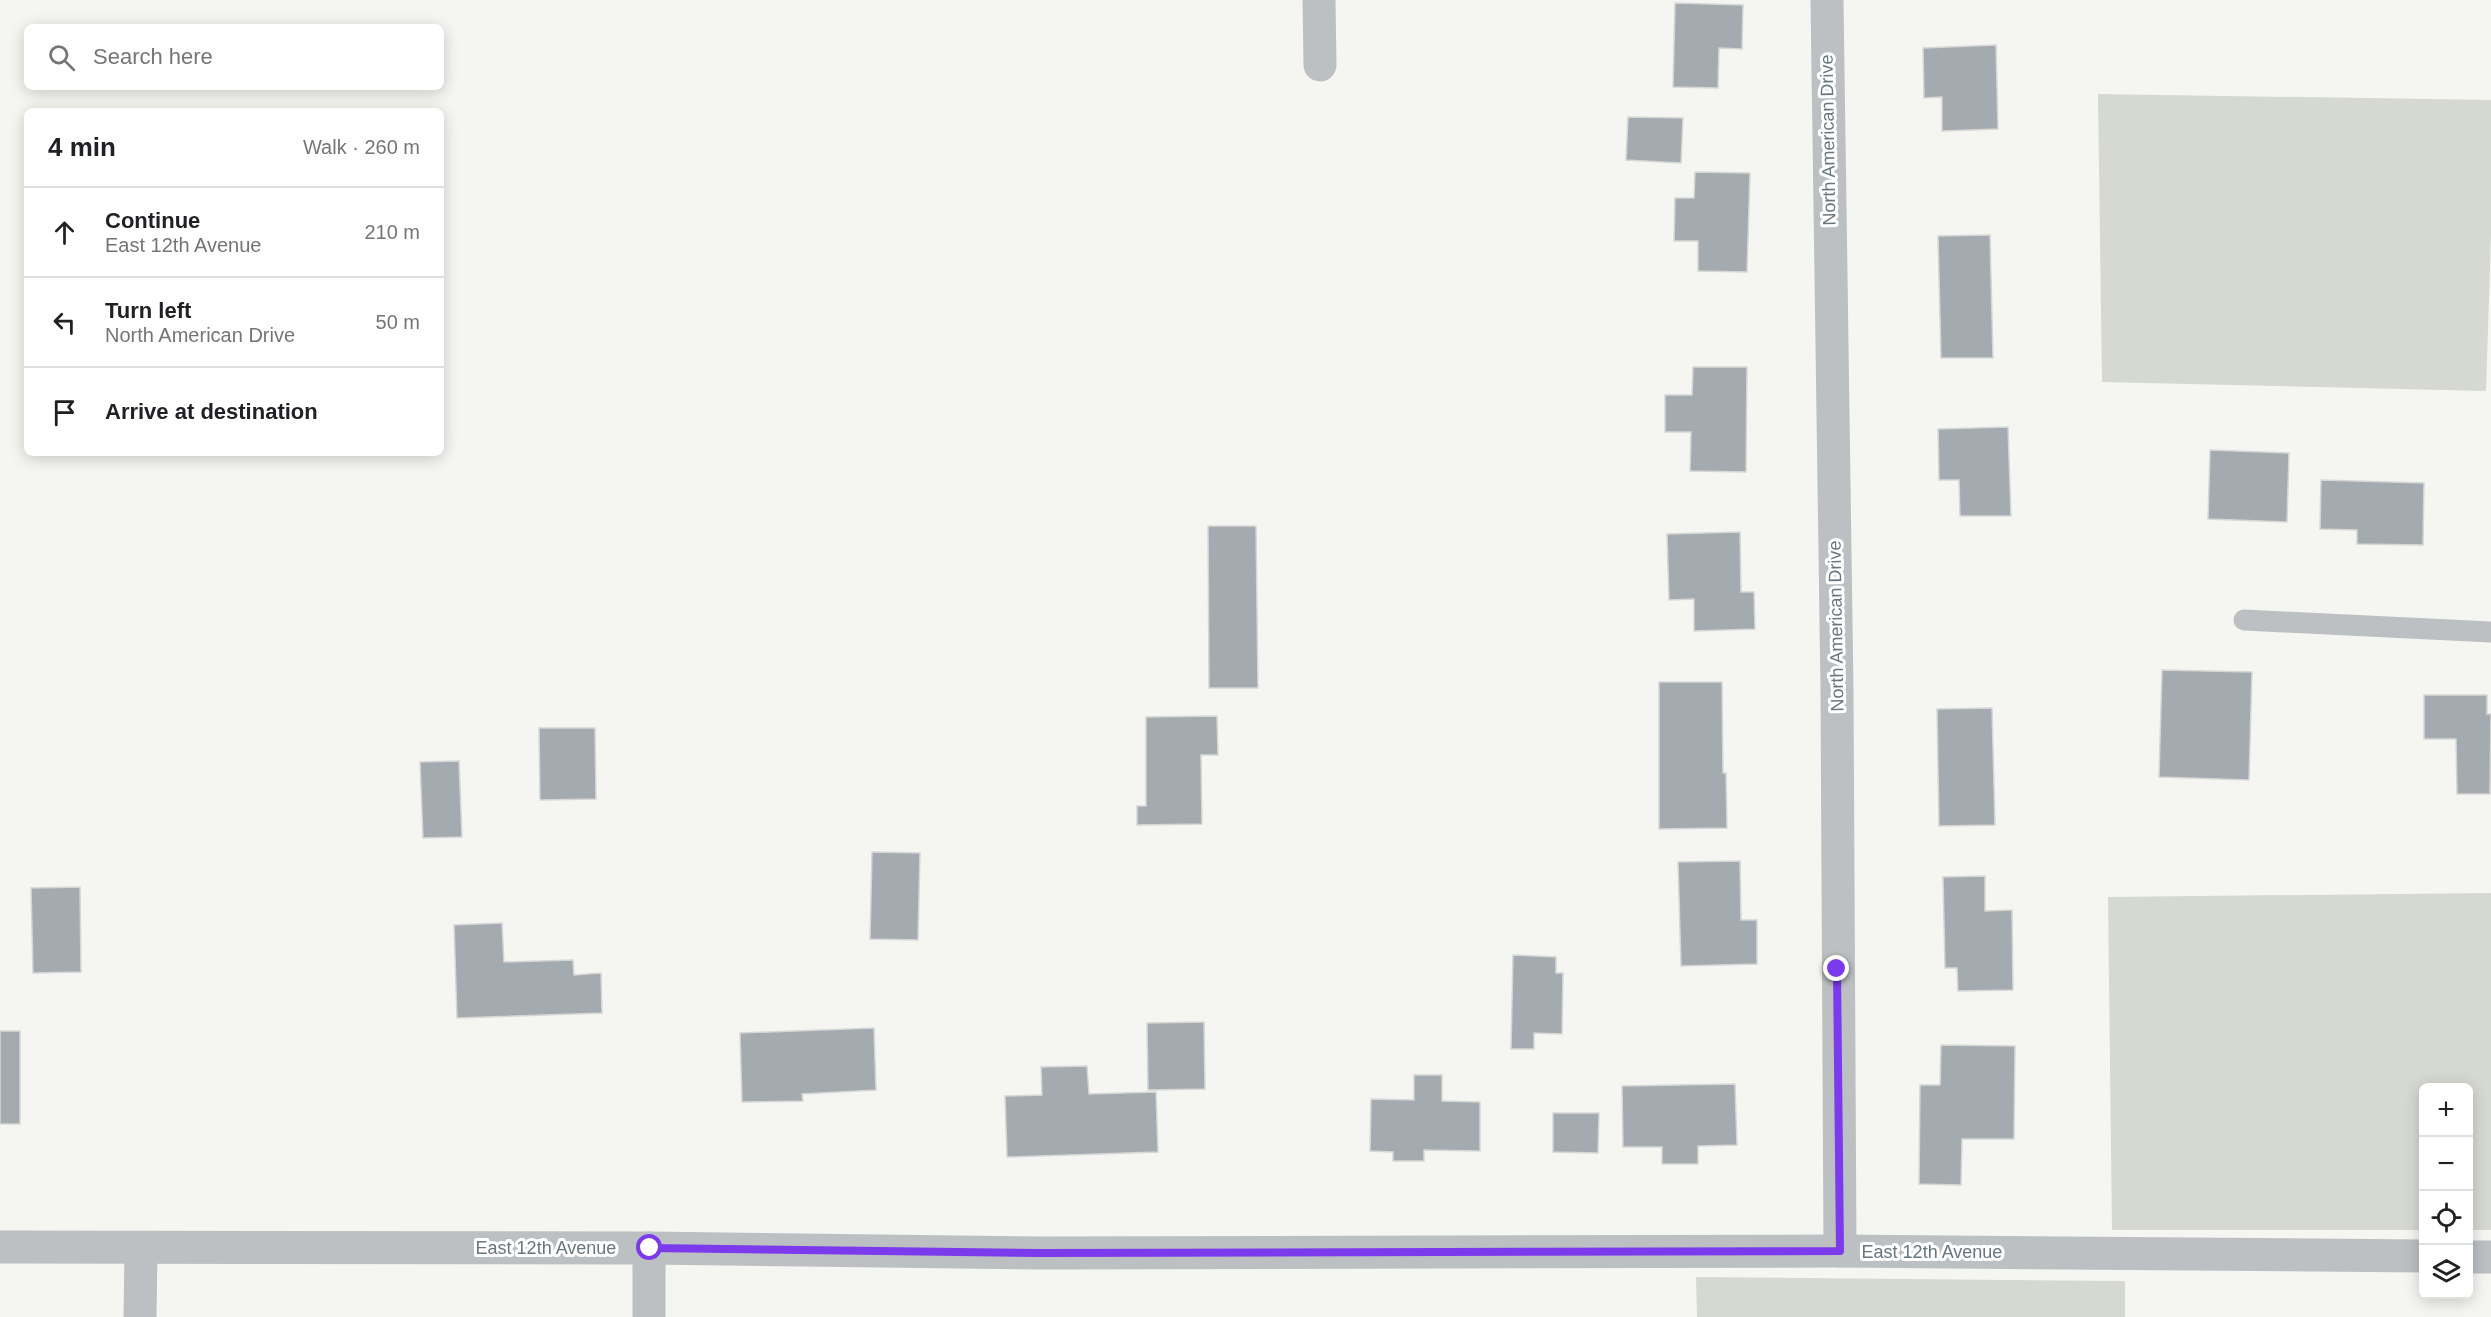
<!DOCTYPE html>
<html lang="en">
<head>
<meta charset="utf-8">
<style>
  body { margin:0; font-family:Arial,sans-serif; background:#f2f2f2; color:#202124 }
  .controls { position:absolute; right:18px; bottom:18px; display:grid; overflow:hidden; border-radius:9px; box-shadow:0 3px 15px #0003 }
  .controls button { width:54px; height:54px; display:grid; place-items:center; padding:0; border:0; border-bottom:2px solid #e0e0e0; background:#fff; color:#202124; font:30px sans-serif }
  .stop { position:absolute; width:18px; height:18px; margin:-14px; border:4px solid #7c3aed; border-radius:50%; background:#fff }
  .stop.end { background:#7c3aed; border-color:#fff; box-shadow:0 2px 6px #0008 }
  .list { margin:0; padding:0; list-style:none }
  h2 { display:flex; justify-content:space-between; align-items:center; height:78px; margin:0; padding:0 24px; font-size:26px }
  h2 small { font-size:20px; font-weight:400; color:#757577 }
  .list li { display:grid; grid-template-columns:39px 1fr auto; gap:18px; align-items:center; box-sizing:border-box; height:90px; padding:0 24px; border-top:2px solid #e0e0e0 }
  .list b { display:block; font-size:22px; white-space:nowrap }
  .list p { margin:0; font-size:20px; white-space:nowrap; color:#757577 }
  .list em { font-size:20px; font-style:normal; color:#757577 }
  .icon { flex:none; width:33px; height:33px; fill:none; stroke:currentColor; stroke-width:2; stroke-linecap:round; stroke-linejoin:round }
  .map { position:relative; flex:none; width:2491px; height:1317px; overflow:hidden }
  .search { position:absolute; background:#fff; box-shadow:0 3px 15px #0003; left:24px; top:24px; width:420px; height:66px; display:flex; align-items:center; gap:15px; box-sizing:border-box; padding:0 21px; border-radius:9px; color:#757577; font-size:22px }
  .panel { position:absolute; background:#fff; box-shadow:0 3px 15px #0003; left:24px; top:108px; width:420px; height:348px; border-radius:9px }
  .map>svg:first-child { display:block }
  .green { fill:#d5d9d2 }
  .building { fill:#a4abb0; stroke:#d6d6d5; stroke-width:1.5 }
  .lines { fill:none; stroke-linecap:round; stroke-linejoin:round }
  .service { stroke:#bcc0c3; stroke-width:21 }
  .minor { stroke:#bcc0c3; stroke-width:33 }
  .tertiary { stroke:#bcc0c3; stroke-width:33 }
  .route { stroke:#7c3aed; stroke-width:8 }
  .labels { text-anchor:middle; stroke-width:6; stroke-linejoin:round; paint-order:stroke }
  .street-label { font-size:18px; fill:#68767f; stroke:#fff }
</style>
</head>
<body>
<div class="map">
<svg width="2491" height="1317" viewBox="0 0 2491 1317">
  <rect width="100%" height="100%" fill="#f5f5f2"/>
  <g class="green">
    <path d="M2098,94L2491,100V234L2486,391L2102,382Z"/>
    <path d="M2491,893V1230H2469L2468,1088H2424L2423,1230H2112L2108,897Z"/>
    <path d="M1696,1277L2125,1281V1317H1697Z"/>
  </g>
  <g class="building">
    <path d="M1675,3L1743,5L1742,49L1719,48L1718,88L1673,87Z"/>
    <path d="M1996,45L1998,129L1942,131V97L1924,98L1923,48Z"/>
    <path d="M1628,117L1683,118L1681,163L1626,160Z"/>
    <path d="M1695,172L1750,173L1747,272L1698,271V241H1674L1675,198H1694Z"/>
    <path d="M1990,235L1993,358H1941L1938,236Z"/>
    <path d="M1693,367H1747L1746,472L1690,471L1691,432H1665V395H1692Z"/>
    <path d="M2008,427L2011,516H1960L1959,480H1939L1938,429Z"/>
    <path d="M2210,450L2289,453L2287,522L2208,519Z"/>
    <path d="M2321,480L2424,483L2423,545L2357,544V530L2320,529Z"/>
    <path d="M1208,526H1256L1258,688H1209Z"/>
    <path d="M1740,532L1741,592H1754L1755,629L1694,631V599L1669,600L1667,534Z"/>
    <path d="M2162,670L2252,672L2249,780L2159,777Z"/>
    <path d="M1659,682H1722L1723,773H1726L1727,828L1659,829Z"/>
    <path d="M2424,695H2487V714H2491L2490,794H2457L2456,739H2424Z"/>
    <path d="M1992,708L1995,825L1939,826L1937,709Z"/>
    <path d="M1217,716L1218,755H1201L1202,824L1137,825V806H1146V717Z"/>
    <path d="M539,728H595L596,799L540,800Z"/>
    <path d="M459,761L462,837L423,838L420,762Z"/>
    <path d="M872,852L920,853L918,940L870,939Z"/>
    <path d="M1740,861L1741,920H1757V964L1681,966L1678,862Z"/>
    <path d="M1985,876V911L2012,910L2013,990L1958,991L1957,968H1945L1943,877Z"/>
    <path d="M80,887L81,972L33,973L31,888Z"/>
    <path d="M502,923L504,962L573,960L574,975L601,973L602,1013L457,1018L454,925Z"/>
    <path d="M1513,955L1556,957V973H1563L1562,1034L1534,1033V1049H1511Z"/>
    <path d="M1204,1022L1205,1089L1148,1090L1147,1023Z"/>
    <path d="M874,1028L876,1090L802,1094L803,1101L742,1102L740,1033Z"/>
    <rect x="0" y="1031" width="20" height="93"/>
    <path d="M1941,1045L2015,1046L2014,1139H1962L1961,1185L1919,1184L1920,1085H1940Z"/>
    <path d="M1087,1066L1089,1094L1156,1092L1158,1152L1007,1157L1005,1096L1042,1095L1041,1067Z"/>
    <path d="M1414,1075H1442V1101L1480,1102V1151L1424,1150V1161H1393V1152L1370,1151L1371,1099L1414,1100Z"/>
    <path d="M1735,1084L1737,1145L1698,1146V1164H1662V1147H1623L1622,1086Z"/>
    <path d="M1553,1113H1599L1598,1153L1553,1152Z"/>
  </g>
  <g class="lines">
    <path class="service" d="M2244,620L2491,632"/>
    <g class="minor">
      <path d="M1319,0L1320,65"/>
      <path d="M1827,0L1837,690L1840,1251"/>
      <path d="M140,1317L141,1249"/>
      <path d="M649,1317V1248"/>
    </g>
    <g class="tertiary">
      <path d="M0,1247L649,1248L1040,1253L1840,1251L2424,1256"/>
      <path d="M2468,1257H2491"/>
    </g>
  </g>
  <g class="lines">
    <path class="route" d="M650,1248L1040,1253L1840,1251L1837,969"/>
  </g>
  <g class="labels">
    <g class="street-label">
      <text transform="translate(1828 140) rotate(-91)" y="6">North American Drive</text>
      <text transform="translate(1836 626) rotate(-91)" y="6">North American Drive</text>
      <text x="546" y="1254">East 12th Avenue</text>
      <text x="1932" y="1258">East 12th Avenue</text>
    </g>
  </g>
</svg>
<div class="controls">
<button>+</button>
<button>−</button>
<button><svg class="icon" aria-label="locate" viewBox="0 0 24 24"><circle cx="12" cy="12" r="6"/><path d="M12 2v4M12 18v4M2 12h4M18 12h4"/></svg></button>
<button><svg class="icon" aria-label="layers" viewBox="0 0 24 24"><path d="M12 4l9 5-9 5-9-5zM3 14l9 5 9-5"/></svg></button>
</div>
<div class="stop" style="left:650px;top:1248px"></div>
<div class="stop end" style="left:1837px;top:969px"></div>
<div class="search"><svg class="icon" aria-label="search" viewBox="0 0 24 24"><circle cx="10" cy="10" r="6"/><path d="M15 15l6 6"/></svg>Search here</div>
<section class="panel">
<h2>4 min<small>Walk · 260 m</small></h2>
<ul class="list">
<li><svg class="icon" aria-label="ahead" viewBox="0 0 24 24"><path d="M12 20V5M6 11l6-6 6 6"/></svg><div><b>Continue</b><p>East 12th Avenue</p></div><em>210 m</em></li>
<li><svg class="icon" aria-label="left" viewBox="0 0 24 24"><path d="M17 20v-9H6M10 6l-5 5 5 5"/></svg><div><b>Turn left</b><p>North American Drive</p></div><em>50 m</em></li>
<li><svg class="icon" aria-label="arrive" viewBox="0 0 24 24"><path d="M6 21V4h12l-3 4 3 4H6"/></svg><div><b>Arrive at destination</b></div></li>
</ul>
</section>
</div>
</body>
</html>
